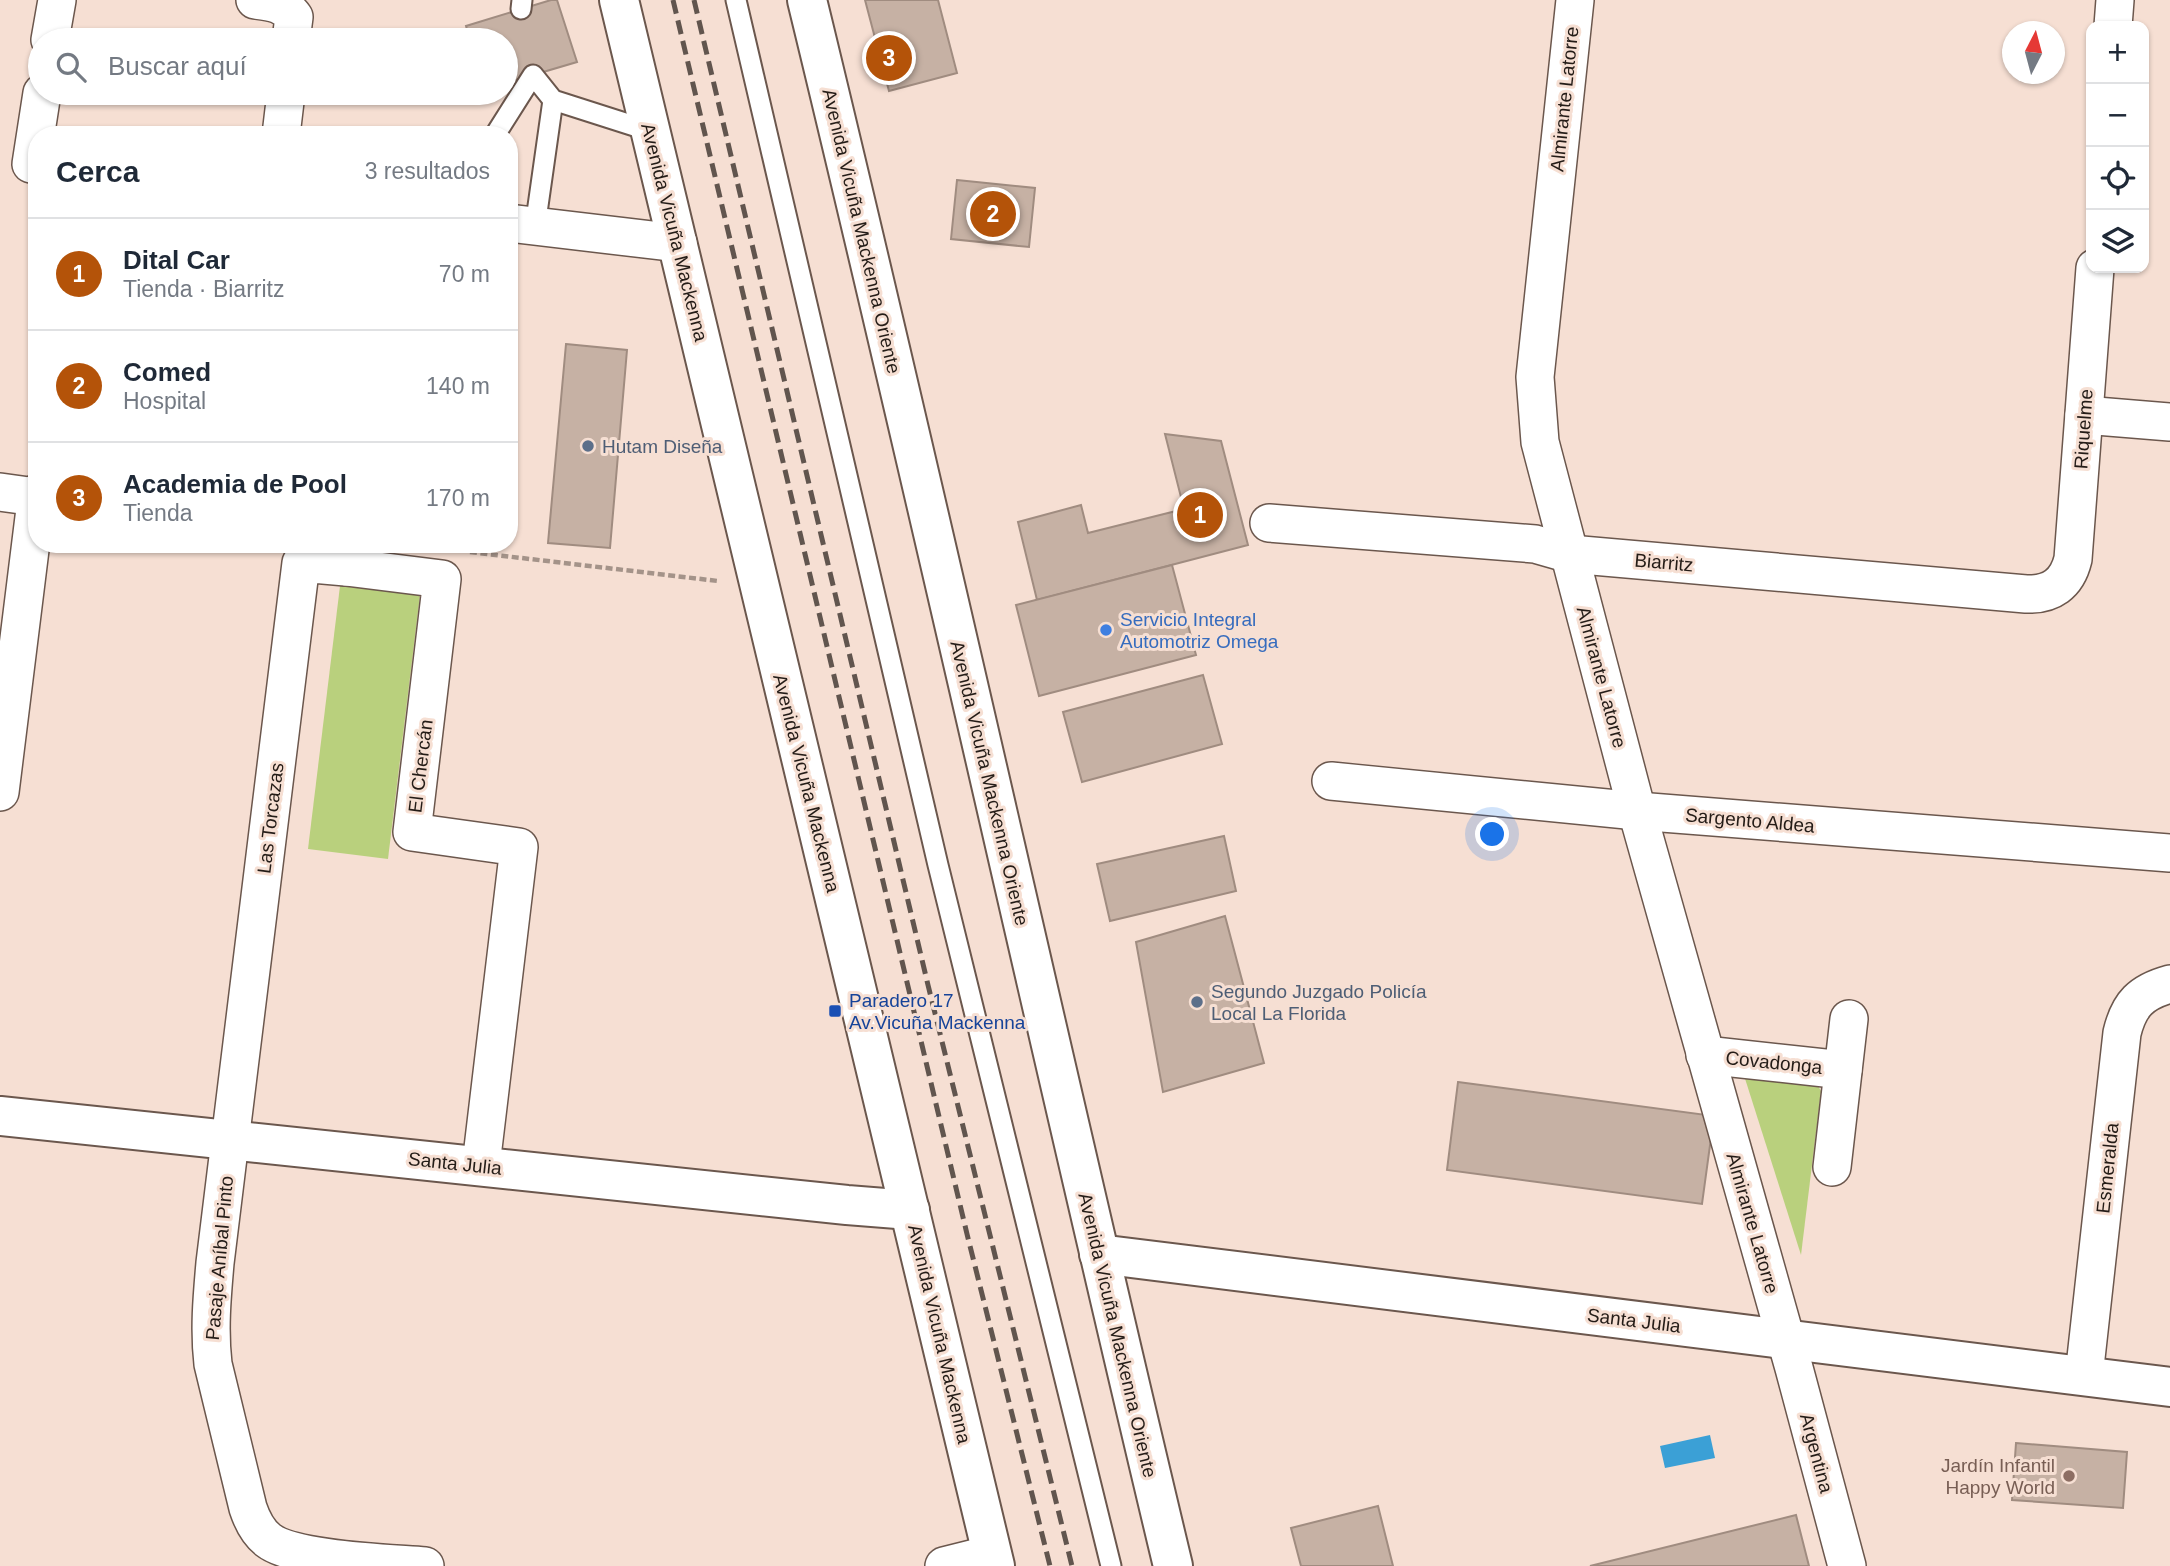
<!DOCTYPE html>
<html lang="es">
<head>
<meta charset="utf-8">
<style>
  body { margin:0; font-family:Arial,sans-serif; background:#f2f2f3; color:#1f2937 }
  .controls { position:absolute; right:21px; top:21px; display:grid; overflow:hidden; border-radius:14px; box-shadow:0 2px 5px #0004 }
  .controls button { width:63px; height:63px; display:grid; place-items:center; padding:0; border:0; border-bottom:2px solid #e0e1e3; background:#fff; color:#1f2937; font:35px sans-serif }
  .compass { position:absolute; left:2002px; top:21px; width:63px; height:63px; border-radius:50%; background:#fff; box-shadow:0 2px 5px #0004; rotate:6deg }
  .you { position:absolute; left:1493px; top:835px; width:24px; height:24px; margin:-18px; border:5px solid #fff; border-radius:50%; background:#1a73e8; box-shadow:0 0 0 10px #1a73e833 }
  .badge { display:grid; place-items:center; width:46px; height:46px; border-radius:50%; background:#b45309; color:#fff; font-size:23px; font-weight:700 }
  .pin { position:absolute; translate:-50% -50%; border:4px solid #fff; box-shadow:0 2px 7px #0006 }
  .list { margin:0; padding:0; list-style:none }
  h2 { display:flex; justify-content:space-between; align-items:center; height:91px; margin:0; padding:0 28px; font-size:30px }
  h2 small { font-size:23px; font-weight:400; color:#747a83 }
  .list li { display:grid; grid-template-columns:46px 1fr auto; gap:21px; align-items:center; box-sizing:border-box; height:112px; padding:0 28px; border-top:2px solid #e0e1e3 }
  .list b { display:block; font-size:26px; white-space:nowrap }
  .list p { margin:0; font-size:23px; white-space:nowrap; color:#747a83 }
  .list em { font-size:23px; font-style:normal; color:#747a83 }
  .icon { flex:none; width:38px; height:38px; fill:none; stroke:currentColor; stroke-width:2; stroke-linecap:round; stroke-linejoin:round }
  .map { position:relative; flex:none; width:2170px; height:1566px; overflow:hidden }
  .search { position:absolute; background:#fff; box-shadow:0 2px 5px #0004; left:28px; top:28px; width:490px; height:77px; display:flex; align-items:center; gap:18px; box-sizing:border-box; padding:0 24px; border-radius:38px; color:#747a83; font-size:26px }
  .panel { position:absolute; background:#fff; box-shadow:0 2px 5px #0004; left:28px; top:126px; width:490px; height:427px; border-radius:28px }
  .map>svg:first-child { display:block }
  .green { fill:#b9d07d }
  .water { fill:#3ba0d6 }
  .building { fill:#c6b1a4; stroke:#a08c80; stroke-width:2 }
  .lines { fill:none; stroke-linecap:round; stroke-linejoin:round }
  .lane-casing { stroke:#6b574d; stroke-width:23 }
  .street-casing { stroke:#6b574d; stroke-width:40 }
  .secondary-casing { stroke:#6b574d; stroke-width:42 }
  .primary-casing { stroke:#6b574d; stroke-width:42 }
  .path { stroke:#a49389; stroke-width:4.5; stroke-dasharray:7 3.5; stroke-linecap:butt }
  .lane { stroke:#fff; stroke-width:19 }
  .street { stroke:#fff; stroke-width:37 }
  .secondary { stroke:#fff; stroke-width:38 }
  .primary { stroke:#fff; stroke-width:38 }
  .rail { stroke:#61554e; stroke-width:5; stroke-dasharray:14 7; stroke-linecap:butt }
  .service-dot { fill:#5c6f8a; stroke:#f6dfd3; stroke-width:2.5 }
  .shop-dot { fill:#3f7fe0; stroke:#f6dfd3; stroke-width:2.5 }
  .transit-dot { fill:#1a4fb4; stroke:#f6dfd3; stroke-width:2.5 }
  .education-dot { fill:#8d6e63; stroke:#f6dfd3; stroke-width:2.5 }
  .labels { text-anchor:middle; stroke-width:6; stroke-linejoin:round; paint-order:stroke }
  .street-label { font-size:19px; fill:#241c17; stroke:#f6dfd3 }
  .service-label { font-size:19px; fill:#4e5e75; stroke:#f6dfd3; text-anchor:start }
  .shop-label { font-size:19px; fill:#366cbe; stroke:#f6dfd3; text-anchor:start }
  .transit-label { font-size:19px; fill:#164399; stroke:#f6dfd3; text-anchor:start }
  .education-label { font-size:19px; fill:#785e54; stroke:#f6dfd3; text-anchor:end }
</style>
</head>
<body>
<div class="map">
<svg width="2170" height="1566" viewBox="0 0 2170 1566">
  <rect width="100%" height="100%" fill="#f6dfd3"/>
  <g class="green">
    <path d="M340,586L420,595L388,859L308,849Z"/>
    <path d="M1741,1066L1811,1074L1821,1091L1801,1255Z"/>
  </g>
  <path class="water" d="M1710,1435L1715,1458L1665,1468L1660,1446Z"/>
  <g class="building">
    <path d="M551,0H557L577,62L506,83V40H470L466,26Z"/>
    <path d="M865,0H938L957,73L889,91Z"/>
    <path d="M957,180L1035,188L1029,247L951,239Z"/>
    <path d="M566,344L627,350L610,548L548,543Z"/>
    <path d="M1165,434L1221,441L1248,545L1037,600L1018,522L1081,505L1088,533L1184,509Z"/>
    <path d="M1172,565L1196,655L1039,696L1016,605Z"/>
    <path d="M1203,675L1222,744L1082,782L1063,712Z"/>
    <path d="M1224,836L1236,891L1110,921L1097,864Z"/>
    <path d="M1225,916L1264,1063L1163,1092L1136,942Z"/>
    <path d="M1458,1082L1714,1116L1702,1204L1447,1170Z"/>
    <path d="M2016,1443L2127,1452L2123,1508L2012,1500Z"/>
    <path d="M1378,1506L1393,1566H1301L1291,1528Z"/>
    <path d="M1796,1515L1809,1566H1590Z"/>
  </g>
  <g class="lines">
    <g class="lane-casing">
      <g id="lane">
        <path d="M736,0L938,865L1111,1566"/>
        <path d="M521,9L522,0"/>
        <path d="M495,135L533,75L553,100L650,131"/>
        <path d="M535,227L553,100"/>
      </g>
    </g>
    <g class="street-casing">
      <g id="street">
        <path d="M255,0C271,2 284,3 294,17L291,40"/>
        <path d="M1575,0L1535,377L1540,442L1637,811L1794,1368L1847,1566"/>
        <path d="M2113,26L2115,0"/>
        <path d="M50,40L57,0"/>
        <path d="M281,135L286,93"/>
        <path d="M31,164L42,93"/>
        <path d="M509,223L678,243"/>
        <path d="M2084,415L2170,422"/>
        <path d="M0,492L36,497"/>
        <path d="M1269,523L1535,544L1570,554L2026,594C2051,595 2067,584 2073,559L2095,268"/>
        <path d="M348,544L346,567L301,563L215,1263C212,1297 209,1330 213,1364L248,1508C252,1520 258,1532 268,1540C293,1560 389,1563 425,1566"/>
        <path d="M346,567L442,579L412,832L519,847L481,1165"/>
        <path d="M1331,781L1637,811L2170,853"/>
        <path d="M0,792L37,493"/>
        <path d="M1705,1055L1843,1070"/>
        <path d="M1832,1167L1849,1019"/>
        <path d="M2084,1376L2122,1033C2129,1004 2141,992 2170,984"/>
        <path d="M944,1566L992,1554"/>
      </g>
    </g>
    <g class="secondary-casing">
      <g id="secondary">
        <path d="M0,1116L847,1205L910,1210"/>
        <path d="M1099,1254L2170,1387"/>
      </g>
    </g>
    <g class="primary-casing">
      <g id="primary">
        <path d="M619,0L995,1566"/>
        <path d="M807,0C934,521 1048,1045 1173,1566"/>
      </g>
    </g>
    <path class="path" d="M470,552L718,581"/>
    <use href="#lane" class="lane"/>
    <use href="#street" class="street"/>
    <use href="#secondary" class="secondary"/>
    <use href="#primary" class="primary"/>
    <g class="rail">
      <path d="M673,0L967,1234L1050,1566"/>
      <path d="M694,0L928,985L1072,1566"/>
    </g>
  </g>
  <g class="service-dot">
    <circle cx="588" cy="446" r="7"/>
    <circle cx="1197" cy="1002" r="7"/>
  </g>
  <circle class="shop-dot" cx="1106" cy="630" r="7"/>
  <rect class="transit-dot" x="828" y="1004" width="14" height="14" rx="3.5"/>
  <circle class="education-dot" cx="2069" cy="1476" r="7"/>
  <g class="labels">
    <g class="street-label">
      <text transform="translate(1564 99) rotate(-84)" y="7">Almirante Latorre</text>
      <text transform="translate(862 231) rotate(77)" y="7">Avenida Vicuña Mackenna Oriente</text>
      <text transform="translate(675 232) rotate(76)" y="7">Avenida Vicuña Mackenna</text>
      <text transform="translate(2083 429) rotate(-86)" y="7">Riquelme</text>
      <text transform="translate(1664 562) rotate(5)" y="7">Biarritz</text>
      <text transform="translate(1602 677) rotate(75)" y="7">Almirante Latorre</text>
      <text transform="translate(420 766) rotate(-83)" y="7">El Chercán</text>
      <text transform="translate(807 783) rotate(76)" y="7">Avenida Vicuña Mackenna</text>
      <text transform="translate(990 783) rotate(77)" y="7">Avenida Vicuña Mackenna Oriente</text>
      <text transform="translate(270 818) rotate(-83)" y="7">Las Torcazas</text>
      <text transform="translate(1750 820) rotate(5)" y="7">Sargento Aldea</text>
      <text transform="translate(1774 1062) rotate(6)" y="7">Covadonga</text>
      <text transform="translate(455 1163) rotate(6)" y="7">Santa Julia</text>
      <text transform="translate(2107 1168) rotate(-84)" y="7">Esmeralda</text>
      <text transform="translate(1753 1223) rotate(74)" y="7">Almirante Latorre</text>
      <text transform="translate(219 1258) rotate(-85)" y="7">Pasaje Aníbal Pinto</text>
      <text transform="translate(1634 1320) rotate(7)" y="7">Santa Julia</text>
      <text transform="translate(940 1334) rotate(77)" y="7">Avenida Vicuña Mackenna</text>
      <text transform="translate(1118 1335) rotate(77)" y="7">Avenida Vicuña Mackenna Oriente</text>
      <text transform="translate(1817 1453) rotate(75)" y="7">Argentina</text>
    </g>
    <g class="service-label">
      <text x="602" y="453">Hutam Diseña</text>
      <text x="1211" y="998">Segundo Juzgado Policía<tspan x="1211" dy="22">Local La Florida</tspan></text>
    </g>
    <g class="shop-label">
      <text x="1120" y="626">Servicio Integral<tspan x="1120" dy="22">Automotriz Omega</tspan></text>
    </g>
    <g class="transit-label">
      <text x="849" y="1007">Paradero 17<tspan x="849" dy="22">Av.Vicuña Mackenna</tspan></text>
    </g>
    <g class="education-label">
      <text x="2055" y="1472">Jardín Infantil<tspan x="2055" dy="22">Happy World</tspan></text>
    </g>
  </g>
</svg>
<div class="controls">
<button>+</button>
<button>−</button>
<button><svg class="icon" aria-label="locate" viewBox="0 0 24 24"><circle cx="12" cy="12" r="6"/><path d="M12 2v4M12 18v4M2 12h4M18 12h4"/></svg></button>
<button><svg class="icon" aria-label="layers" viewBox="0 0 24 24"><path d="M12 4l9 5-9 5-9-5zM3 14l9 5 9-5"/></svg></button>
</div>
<svg class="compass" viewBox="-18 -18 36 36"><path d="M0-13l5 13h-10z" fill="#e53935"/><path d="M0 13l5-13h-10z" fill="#747a83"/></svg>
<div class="you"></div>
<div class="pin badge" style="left:1200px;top:515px">1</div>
<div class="pin badge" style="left:993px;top:214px">2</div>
<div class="pin badge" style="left:889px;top:58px">3</div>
<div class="search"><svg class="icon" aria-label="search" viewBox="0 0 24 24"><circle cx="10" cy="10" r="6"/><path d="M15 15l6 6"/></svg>Buscar aquí</div>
<section class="panel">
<h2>Cerca<small>3 resultados</small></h2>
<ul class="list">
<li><span class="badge">1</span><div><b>Dital Car</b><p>Tienda · Biarritz</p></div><em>70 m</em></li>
<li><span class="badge">2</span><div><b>Comed</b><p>Hospital</p></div><em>140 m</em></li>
<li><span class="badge">3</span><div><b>Academia de Pool</b><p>Tienda</p></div><em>170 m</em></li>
</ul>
</section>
</div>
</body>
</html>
